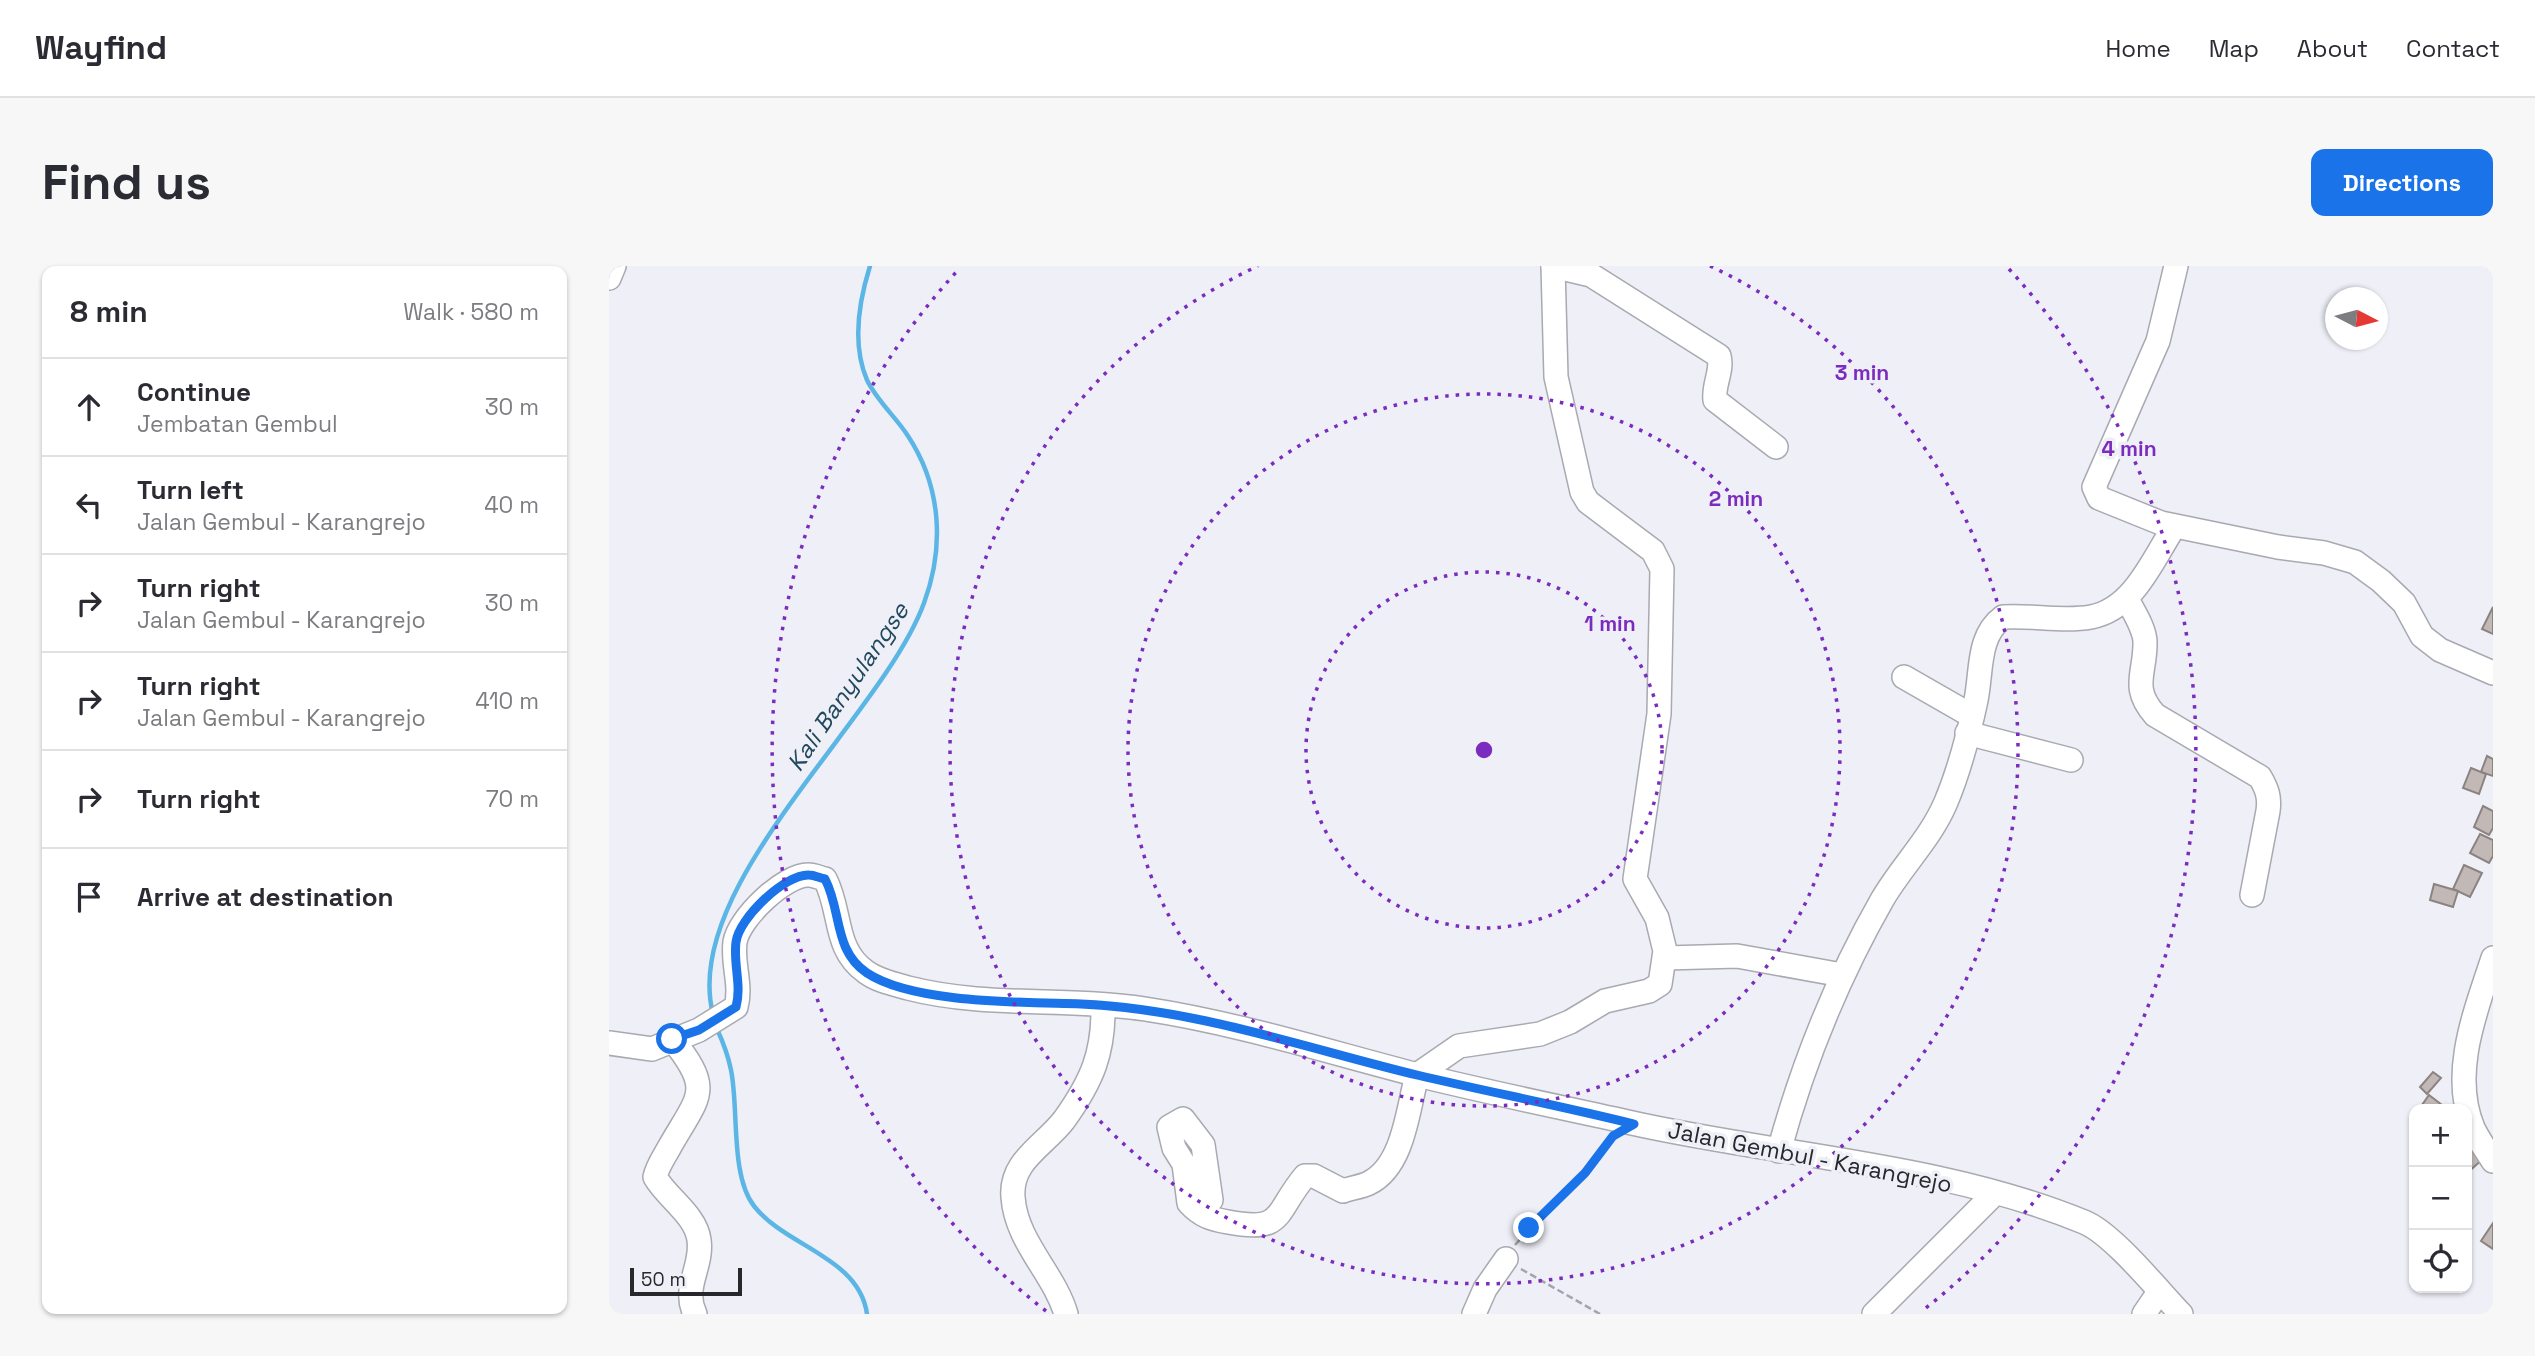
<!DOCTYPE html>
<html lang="en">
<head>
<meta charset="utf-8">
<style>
  body { margin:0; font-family:"Space Grotesk",sans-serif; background:#f7f7f7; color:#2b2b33 }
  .controls { position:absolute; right:21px; bottom:21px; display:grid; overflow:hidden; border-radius:14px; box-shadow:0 2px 5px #0004 }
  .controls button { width:63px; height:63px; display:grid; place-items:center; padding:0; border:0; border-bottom:2px solid #e1e1e2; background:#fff; color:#2b2b33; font:35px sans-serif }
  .compass { position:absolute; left:1716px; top:21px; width:63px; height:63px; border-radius:50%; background:#fff; box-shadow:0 2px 5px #0004; rotate:96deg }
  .scale { position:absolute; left:21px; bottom:18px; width:112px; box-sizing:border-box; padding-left:7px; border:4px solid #27282b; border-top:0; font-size:19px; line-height:24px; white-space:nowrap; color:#27282b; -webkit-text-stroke:5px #eeeff7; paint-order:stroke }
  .stop { position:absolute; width:21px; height:21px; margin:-16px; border:5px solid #1a73e8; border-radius:50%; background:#fff }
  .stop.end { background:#1a73e8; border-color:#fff; box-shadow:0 2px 7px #0008 }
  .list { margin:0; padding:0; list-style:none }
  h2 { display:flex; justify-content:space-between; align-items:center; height:91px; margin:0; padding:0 28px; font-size:30px }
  h2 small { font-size:23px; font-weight:400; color:#7c7c81 }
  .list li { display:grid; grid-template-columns:46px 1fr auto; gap:21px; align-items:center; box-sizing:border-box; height:98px; padding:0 28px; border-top:2px solid #e1e1e2 }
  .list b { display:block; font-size:26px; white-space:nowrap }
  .list p { margin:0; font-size:23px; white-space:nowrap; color:#7c7c81 }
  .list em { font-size:23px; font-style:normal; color:#7c7c81 }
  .icon { flex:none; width:38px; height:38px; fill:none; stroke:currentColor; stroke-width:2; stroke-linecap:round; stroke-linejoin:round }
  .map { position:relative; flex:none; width:1884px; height:1048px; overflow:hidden; border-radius:14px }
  header { display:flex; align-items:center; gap:42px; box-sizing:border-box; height:98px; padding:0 35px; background:#fff; border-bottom:2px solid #e1e1e2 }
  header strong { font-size:33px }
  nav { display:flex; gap:38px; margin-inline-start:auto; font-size:24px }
  .intro { display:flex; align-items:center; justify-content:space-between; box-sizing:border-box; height:168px; padding:0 42px }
  h1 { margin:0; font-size:49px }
  .button { padding:18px 32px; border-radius:14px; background:#1a73e8; color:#fff; font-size:24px; font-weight:700 }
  main { display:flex; gap:42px; padding:0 42px }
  aside { flex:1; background:#fff; border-radius:14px; box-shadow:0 2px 5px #0004 }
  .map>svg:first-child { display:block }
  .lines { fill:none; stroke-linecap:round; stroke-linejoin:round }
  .stream { stroke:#5bb6e6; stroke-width:4.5 }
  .building { fill:#c2b9b6; stroke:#8b8380; stroke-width:2 }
  .minor-casing { stroke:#a8a9b1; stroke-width:26 }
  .path { stroke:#a4a5ab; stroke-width:2.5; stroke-dasharray:7 3.5; stroke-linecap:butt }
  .minor { stroke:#fff; stroke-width:23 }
  .route { stroke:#1a73e8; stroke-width:9 }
  .ring { fill:none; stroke:#7b2cbf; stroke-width:3.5; stroke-dasharray:3.5 7 }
  .labels { text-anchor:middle; stroke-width:7; stroke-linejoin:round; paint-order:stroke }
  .street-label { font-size:23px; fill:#27282b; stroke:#eeeff7 }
  .water-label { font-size:24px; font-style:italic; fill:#21485d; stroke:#eeeff7 }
  .centre { fill:#7b2cbf; stroke:#eeeff7; stroke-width:3.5 }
  .ring-label { font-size:21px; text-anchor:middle; font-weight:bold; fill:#7b2cbf; stroke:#eeeff7; stroke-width:7; stroke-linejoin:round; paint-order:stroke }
</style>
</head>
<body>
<header>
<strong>Wayfind</strong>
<nav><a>Home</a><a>Map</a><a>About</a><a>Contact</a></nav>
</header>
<div class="intro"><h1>Find us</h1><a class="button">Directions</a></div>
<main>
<aside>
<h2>8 min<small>Walk · 580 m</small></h2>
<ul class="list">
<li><svg class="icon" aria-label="ahead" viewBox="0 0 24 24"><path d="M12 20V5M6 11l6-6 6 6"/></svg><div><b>Continue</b><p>Jembatan Gembul</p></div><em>30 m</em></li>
<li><svg class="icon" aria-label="left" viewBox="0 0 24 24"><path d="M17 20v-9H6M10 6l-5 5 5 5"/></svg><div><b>Turn left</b><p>Jalan Gembul - Karangrejo</p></div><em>40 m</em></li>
<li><svg class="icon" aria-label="right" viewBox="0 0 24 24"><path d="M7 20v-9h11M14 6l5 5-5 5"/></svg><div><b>Turn right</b><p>Jalan Gembul - Karangrejo</p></div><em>30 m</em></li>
<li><svg class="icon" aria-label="right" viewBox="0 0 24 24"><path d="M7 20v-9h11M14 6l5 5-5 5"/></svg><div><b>Turn right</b><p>Jalan Gembul - Karangrejo</p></div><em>410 m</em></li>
<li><svg class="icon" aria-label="right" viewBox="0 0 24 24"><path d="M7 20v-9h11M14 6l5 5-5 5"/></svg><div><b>Turn right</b></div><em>70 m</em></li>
<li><svg class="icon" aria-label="arrive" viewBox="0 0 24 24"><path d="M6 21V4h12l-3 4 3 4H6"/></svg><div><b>Arrive at destination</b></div></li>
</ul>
</aside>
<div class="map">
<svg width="1884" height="1048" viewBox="0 0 1884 1048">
  <rect width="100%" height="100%" fill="#eeeff7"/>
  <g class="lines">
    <g class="stream">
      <path d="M104,748C71,620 273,452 315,337C336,280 332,220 299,170C287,151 268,135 258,114C243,79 250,35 261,0"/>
      <path d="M108,763C114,776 119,789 122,804C130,842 121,909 145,940C177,981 250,991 258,1048"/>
    </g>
  </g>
  <g class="building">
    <path d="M1884,341V368L1873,363Z"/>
    <path d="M1878,490L1884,493V510L1872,506Z"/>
    <path d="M1862,502L1877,508L1870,528L1854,522Z"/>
    <path d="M1874,540L1884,545V562L1880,569L1865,561Z"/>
    <path d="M1871,568L1884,574V590L1880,597L1861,587Z"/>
    <path d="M1855,599L1873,607L1861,631L1844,623Z"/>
    <path d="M1825,618L1849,625L1844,641L1821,634Z"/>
    <path d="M1824,806L1832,812L1818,828L1811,821Z"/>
    <path d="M1820,829L1837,842L1836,843H1819L1813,839Z"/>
    <path d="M1858,875L1874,893L1858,907Z"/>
    <path d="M1884,957V983L1872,975Z"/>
  </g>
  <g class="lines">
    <g class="minor-casing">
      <g id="minor">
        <path d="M944,0L982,9L1110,90C1114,105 1104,118 1106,134L1167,181"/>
        <path d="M1567,0L1549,75L1485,221L1490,232L1552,257L1669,281L1715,287L1746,296L1772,315L1795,337L1813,370L1831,384L1884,407"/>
        <path d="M0,12L5,0"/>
        <path d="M1518,333C1524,345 1535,361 1536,375C1537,407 1521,421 1546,449L1651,511C1658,523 1661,531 1659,545L1643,629"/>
        <path d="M1295,411L1363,450"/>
        <path d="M1358,467L1462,494"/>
        <path d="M1057,692L1128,690L1233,709"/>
        <path d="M1884,692C1867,744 1841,807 1864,862C1869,873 1877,884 1884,895"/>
        <path d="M63,773C105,825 90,829 60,882C55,891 48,901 46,911C58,932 87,949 90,974C94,1001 73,1021 86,1048"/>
        <path d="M0,777L43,783L90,764L127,741C133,719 123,698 126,676C130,652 176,608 200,609C205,609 211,612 216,613C233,645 224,683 257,706C269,715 285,718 299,722C377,742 458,731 536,743C628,757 716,785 805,808C877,826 951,841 1023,857C1171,890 1334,898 1475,956C1503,967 1549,1024 1572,1048"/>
        <path d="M1170,885C1194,797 1228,713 1273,634C1292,601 1322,572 1337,536C1350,505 1360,467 1367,434C1373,405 1368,370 1394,351C1423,349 1454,356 1482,351C1525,343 1544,293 1565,261"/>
        <path d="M602,934L594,879L574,853L560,861L565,882L575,898L580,937C592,950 602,953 619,956C676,967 665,947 696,910H705L734,925C742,922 752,921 760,917C795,900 799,842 808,809L850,780L931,768L961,756L996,735L1040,725L1051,718L1056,685L1048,652L1026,613L1050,448L1053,303L1044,285L979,236L973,226L947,111L944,0"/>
        <path d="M457,1048C445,1007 407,976 404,931C401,895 435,880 455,854C483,815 495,787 494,739"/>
        <path d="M865,1048L876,1023L897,993"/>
        <path d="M1265,1048L1386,927"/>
        <path d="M1535,1048L1550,1026"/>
      </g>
    </g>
    <g class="path">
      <path d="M906,979L936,945L976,907L1002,872"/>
      <path d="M912,1003L991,1048"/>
    </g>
    <use href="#minor" class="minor"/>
  </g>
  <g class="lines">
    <path class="route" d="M63,773L90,764L127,741C133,719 124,698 127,676C130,652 176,608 200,609C205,609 211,612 216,613C233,645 224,684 258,707C305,738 416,736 472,738C588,743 696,782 808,809C880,826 953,840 1025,858L1004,870L976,907L920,962"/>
  </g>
  <g class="ring">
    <circle cx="875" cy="484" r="178"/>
    <circle cx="875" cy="484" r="356"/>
    <path d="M1101 0A534 534 0 1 1 649 0"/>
    <path d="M437 1045A712 712 0 0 1 350 3M1400 3A712 712 0 0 1 1313 1045"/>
  </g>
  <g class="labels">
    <g class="street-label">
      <text transform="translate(1201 891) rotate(11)" y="8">Jalan Gembul - Karangrejo</text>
    </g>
    <g class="water-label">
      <text transform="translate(239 421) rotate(-56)" y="8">Kali Banyulangse</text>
    </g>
  </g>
  <circle cx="875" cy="484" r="10" class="centre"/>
  <g class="ring-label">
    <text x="1253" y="114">3 min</text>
    <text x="1520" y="190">4 min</text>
    <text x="1127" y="240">2 min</text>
    <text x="1001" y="365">1 min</text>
  </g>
</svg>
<div class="controls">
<button>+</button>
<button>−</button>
<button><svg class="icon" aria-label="locate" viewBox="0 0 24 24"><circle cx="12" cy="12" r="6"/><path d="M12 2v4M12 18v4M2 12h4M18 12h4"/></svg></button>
</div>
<svg class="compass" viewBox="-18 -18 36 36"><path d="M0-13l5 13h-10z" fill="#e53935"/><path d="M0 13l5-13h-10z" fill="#7c7c81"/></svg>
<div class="scale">50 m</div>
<div class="stop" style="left:63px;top:773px"></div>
<div class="stop end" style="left:920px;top:962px"></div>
</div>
</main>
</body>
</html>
